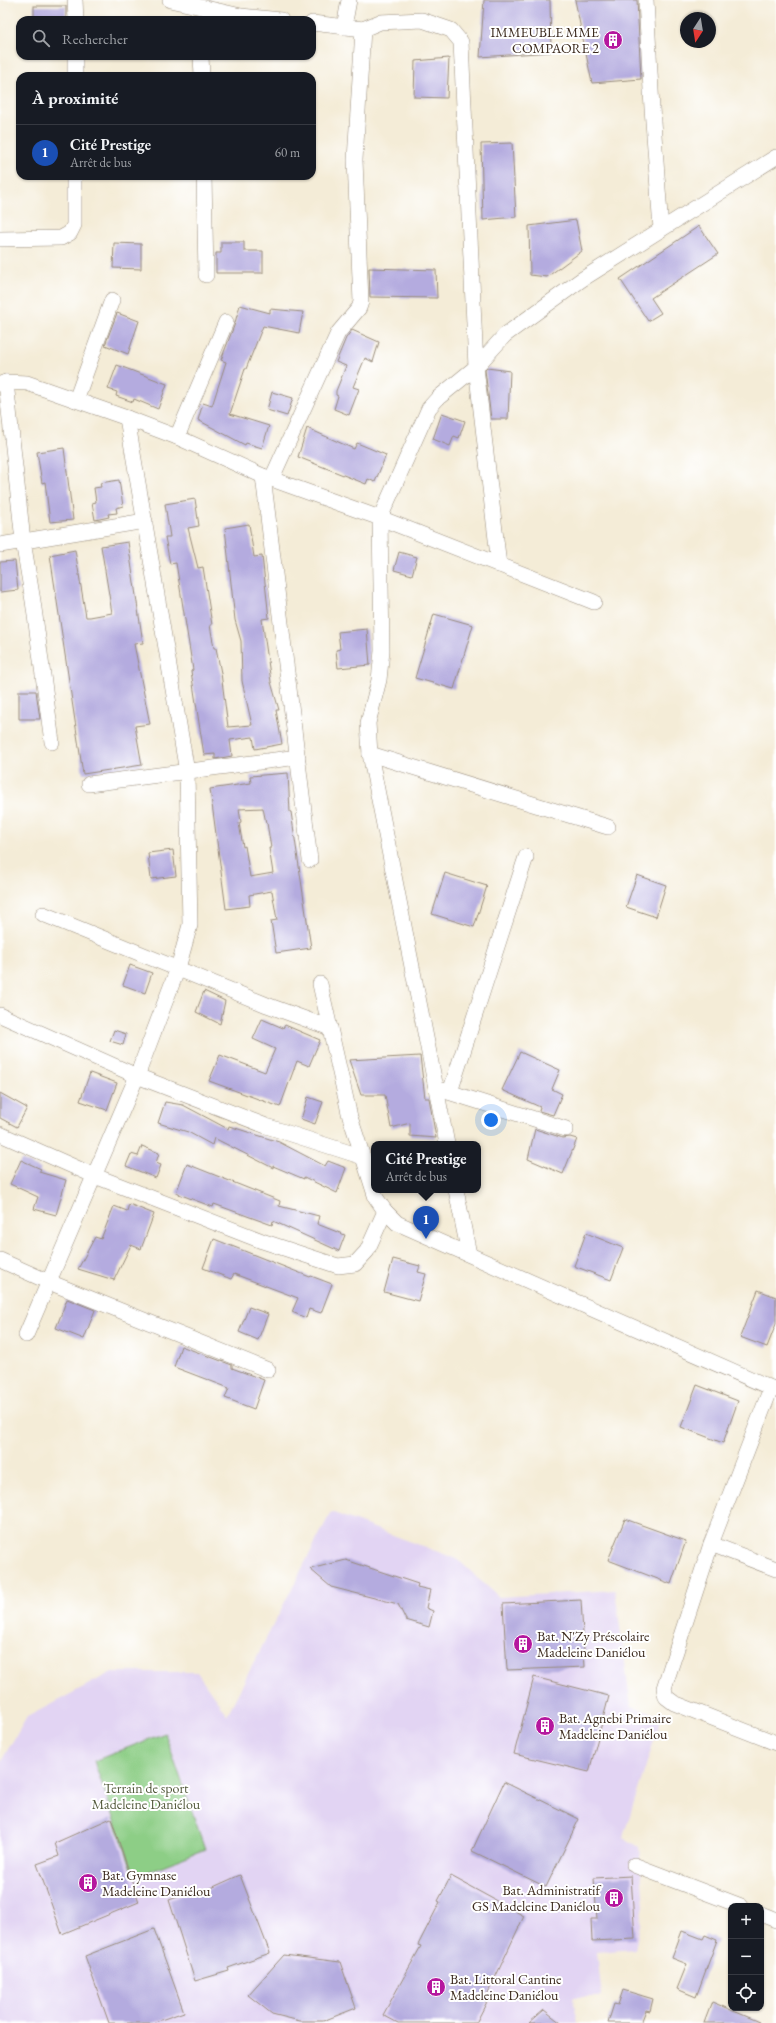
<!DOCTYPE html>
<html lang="fr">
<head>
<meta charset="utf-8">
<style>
  body { margin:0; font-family:"EB Garamond",serif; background:#20242c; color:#f1f3f6 }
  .controls { position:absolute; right:12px; bottom:12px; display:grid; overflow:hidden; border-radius:8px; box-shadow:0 1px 3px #0004 }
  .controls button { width:36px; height:36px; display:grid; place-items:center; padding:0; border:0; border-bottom:1px solid #363941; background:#171b24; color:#f1f3f6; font:20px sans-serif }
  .compass { position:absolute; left:680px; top:12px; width:36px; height:36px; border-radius:50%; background:#171b24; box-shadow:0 1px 3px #0004; rotate:192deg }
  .you { position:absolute; left:491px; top:1120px; width:14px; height:14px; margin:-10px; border:3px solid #fff; border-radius:50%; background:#1a73e8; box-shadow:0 0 0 6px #1a73e833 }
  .badge { display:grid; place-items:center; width:26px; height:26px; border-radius:50%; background:#7c3aed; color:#fff; font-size:13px; font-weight:700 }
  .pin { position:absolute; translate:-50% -33px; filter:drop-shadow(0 1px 2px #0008) }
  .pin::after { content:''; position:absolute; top:21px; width:14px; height:12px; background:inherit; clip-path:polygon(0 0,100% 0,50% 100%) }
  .popup { position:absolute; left:371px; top:1141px; width:110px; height:52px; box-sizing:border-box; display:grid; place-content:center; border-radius:8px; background:#171b24; filter:drop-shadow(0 1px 3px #0005); font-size:13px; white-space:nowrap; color:#9ea1a6 }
  .popup b { font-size:15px; color:#f1f3f6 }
  .popup::after { content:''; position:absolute; left:50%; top:100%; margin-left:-8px; border:8px solid transparent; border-top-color:#171b24 }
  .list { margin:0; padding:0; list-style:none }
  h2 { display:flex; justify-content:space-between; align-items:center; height:52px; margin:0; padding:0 16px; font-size:17px }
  h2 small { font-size:13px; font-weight:400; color:#9ea1a6 }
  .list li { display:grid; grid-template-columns:26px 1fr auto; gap:12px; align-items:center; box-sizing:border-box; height:56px; padding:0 16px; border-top:1px solid #363941 }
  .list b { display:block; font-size:15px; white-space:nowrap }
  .list p { margin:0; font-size:13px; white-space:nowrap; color:#9ea1a6 }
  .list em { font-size:13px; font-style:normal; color:#9ea1a6 }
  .icon { flex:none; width:22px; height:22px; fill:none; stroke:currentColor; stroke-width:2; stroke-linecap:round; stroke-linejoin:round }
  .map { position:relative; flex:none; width:776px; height:2023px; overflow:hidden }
  .search { position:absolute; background:#171b24; box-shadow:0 1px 3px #0004; left:16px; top:16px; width:300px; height:44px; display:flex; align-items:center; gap:10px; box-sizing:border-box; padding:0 14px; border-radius:12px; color:#9ea1a6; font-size:15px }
  .panel { position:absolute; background:#171b24; box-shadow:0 1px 3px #0004; left:16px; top:72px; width:300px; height:108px; border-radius:12px }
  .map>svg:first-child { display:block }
  .built { fill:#e2d4f3 }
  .green { fill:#8dce86; stroke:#647c52 }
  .building { fill:#b4abdf; fill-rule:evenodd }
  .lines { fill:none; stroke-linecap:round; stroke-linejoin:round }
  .minor-casing { stroke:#988b7a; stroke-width:16 }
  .minor { stroke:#fff; stroke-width:15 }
  .labels { text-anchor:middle; stroke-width:4; stroke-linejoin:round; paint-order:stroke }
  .poi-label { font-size:14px; fill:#3b2a1e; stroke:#fff; text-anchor:start }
  .park-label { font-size:14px; fill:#545b3d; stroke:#fff }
</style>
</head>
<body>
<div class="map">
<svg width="776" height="2023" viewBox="0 0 776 2023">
  <rect width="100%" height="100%" fill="#fff"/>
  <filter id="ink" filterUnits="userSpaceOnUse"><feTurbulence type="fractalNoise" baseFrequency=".025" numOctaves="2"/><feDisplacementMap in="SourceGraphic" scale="8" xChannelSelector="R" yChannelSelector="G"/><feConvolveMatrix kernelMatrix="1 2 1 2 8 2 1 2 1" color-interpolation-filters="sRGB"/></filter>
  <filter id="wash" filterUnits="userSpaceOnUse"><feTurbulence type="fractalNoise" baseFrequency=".012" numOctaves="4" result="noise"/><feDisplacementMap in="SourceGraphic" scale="16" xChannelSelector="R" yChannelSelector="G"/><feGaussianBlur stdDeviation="0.9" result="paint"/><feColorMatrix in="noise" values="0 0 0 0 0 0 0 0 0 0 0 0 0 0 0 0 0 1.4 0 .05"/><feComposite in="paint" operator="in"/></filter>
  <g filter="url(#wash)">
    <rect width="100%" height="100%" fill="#f4ecd7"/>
    <path class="built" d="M331,1512L457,1559L499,1597L615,1590L631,1707L662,1716L623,1837L639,1847L644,1906L635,1949L597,1952L602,1997H573L578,2023H0V1763L27,1717L112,1672H197L227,1715Z"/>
    <path class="green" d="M165,1733L205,1849L135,1877L94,1761Z"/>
    <g id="blocks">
      <g class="building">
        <path d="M484,0H550L551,52L480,57Z"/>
        <path d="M575,0H637L641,79L592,83Z"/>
        <rect x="34" y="6" width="32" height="14"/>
        <path d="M449,58L447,98L414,97L415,61Z"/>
        <path d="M512,143L516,217L483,220L481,144Z"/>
        <path d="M576,220L582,251L547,277L530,275L529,226Z"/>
        <path d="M699,226L718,254L651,298L661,313L648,321L620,279Z"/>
        <path d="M221,242H244V251H263V273H216V253H221Z"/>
        <path d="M114,243L141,244V269L113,268Z"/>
        <path d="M369,268L436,270L437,298L370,297Z"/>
        <path d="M240,305L270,313V309L303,312L299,333L263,326L246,369H245L230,414L269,426L262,448L246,443L245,445L198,420L203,403L212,406L226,362L221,360L234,326Z"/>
        <path d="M117,313L139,321L128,354L105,345Z"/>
        <path d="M352,330L379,342L373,362L365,358L353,387L359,389L349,415L334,409L338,396L336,395V391L346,366L336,362L346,338Z"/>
        <path d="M117,365L167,384L158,409L134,399L133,402L116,396L117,392L108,389Z"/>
        <path d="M487,368L510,371L508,419H491L485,370Z"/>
        <path d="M272,392L293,398L287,416L267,410Z"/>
        <path d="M442,413L465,421L459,438L454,436L450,446L433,439Z"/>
        <path d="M307,428L354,449L357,443L386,455L375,482L368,479L366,484L298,457Z"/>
        <path d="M64,448L73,520L50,522L45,482L42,483L37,452Z"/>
        <path d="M119,480L123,506L116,508L117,513L108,514L109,517L95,520L92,503L96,502L94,488L101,487L100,483Z"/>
        <path d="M195,499L199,526L188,528L198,568L203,567L212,625H210L214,648H216L221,673L228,727L252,725L242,681L241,641L235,620L225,528L249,524L254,557L262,556L269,618L262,619L271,682L279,710H276L282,744L255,749L253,737L230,740L232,756L215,759V754L204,755L191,671L193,670L176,563L170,564L165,537H170L165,504Z"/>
        <path d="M128,542L143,643L134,644L150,724L135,726L142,765L83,774L50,555L75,550L86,617H90L112,613L101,546Z"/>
        <path d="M399,552L417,557L412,575L394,570Z"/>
        <path d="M15,561L18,590L0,592V562Z"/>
        <path d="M434,614L473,625L454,689L415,678Z"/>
        <path d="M367,629L370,665L338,668L336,650L340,649L338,632Z"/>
        <path d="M19,691H36L40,719H19Z"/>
        <path d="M288,773L290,812H291L311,948L276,953L271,921L277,920L272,891L249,895L250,906L226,909L210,789L251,783L250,776ZM263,808L266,823H267L271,848H269L273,873L250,877L245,846L243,847L239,823L241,822L239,809Z"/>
        <path d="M173,850L176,876L151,879L148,853Z"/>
        <path d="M445,873L487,886L474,927L432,914Z"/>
        <path d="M637,875L666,885L656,917L626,907Z"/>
        <path d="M130,965L152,973L145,993L123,985Z"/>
        <path d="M204,991L225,1001L220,1024L196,1012Z"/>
        <path d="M262,1019L283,1028L285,1025L320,1040L309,1066L297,1061L280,1107L209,1081L220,1055L265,1072L275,1049L253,1039Z"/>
        <path d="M114,1030L126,1034L123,1045L110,1041Z"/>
        <path d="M520,1052L560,1070L552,1089L562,1094L553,1115L539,1111L540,1107L502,1090Z"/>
        <path d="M420,1056L425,1098H429L436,1138L410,1136V1123L391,1128L385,1095H361L349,1060Z"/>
        <path d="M90,1073L117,1083L107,1110L80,1101Z"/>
        <path d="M0,1093L27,1108L17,1127L0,1118Z"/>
        <path d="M308,1097L323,1102L315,1124L301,1119Z"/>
        <path d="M165,1102L183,1105L228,1129L229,1126L279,1142L325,1166L328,1161L346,1168L337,1193L304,1177V1179L273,1166V1168L214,1138L212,1145L188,1132L158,1123Z"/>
        <path d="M535,1129L563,1138L570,1137L577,1139L563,1174L528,1159Z"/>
        <path d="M142,1146L159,1153L156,1163L161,1165L156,1178L126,1166L131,1154L138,1156Z"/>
        <path d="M21,1160L41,1169L39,1172L66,1180L56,1215L34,1209L38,1197L10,1184Z"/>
        <path d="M187,1164L280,1201L279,1206L319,1216L317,1224L345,1235L339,1251L273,1221L272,1225L214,1204L213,1207L176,1193Z"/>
        <path d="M129,1204L154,1214L141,1249L131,1245L114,1280L78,1269L95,1237L101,1239L114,1206L127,1211Z"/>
        <path d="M586,1233L623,1248L611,1280L574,1266Z"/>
        <path d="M214,1239L310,1277L311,1276L332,1284L321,1313L309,1309L306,1318L292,1312L298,1298L234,1274L231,1279L203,1268Z"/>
        <path d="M393,1259L420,1266L418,1272L426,1274L418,1301L384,1292Z"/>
        <path d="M758,1290L776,1297V1324L767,1347L740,1337Z"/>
        <path d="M67,1299L95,1310L84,1339L56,1328Z"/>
        <path d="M249,1307L268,1314L258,1340L239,1332Z"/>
        <path d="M181,1346L232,1365V1368L264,1380L254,1409L225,1398L229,1388L174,1367Z"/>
        <path d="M697,1385L738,1401L723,1443L681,1427Z"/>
        <path d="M625,1519L686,1541L671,1584L608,1560Z"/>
        <path d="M346,1560L418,1584L417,1587L430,1590L426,1608L433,1611L429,1627L406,1620L398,1604L331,1587L310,1569Z"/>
        <path d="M581,1600L585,1667L507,1670L503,1604Z"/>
        <path d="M534,1677L609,1696L589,1772L514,1754Z"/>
        <path d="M504,1782L579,1819L546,1887L472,1851Z"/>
        <path d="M111,1818L139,1902L62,1934L37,1864L59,1856L55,1843Z"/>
        <path d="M240,1875L270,1953L228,1968L229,1971L195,1981L169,1900L198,1890L200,1893Z"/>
        <path d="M451,1876L524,1916L487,1995L490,1996L476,2023H398L383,2015L421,1946L418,1945L440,1902L438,1901Z"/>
        <path d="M631,1876L635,1939L592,1941L591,1919H597L594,1878Z"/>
        <path d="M154,1929L184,2012L152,2023H109L85,1956Z"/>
        <path d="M682,1931L703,1939L705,1935L717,1940L696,1997L677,1989L687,1964L672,1958Z"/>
        <path d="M284,1955L340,1962L356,2008L323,2021H300L272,2014L248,1995Z"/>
        <path d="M623,1990L653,1999L650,2011L646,2010L641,2023H608L614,2004L618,2005Z"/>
        <path d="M712,2002L760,2022V2023H704Z"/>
        <path d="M544,2010L561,2023H529Z"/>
      </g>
    </g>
  </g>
  <g filter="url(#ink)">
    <use href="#blocks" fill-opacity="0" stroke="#988b7a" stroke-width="1"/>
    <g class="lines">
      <g class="minor-casing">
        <g id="minor">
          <path d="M75,0L76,20"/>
          <path d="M170,0L241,16L281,20"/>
          <path d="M646,0L652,108L661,229"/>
          <path d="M312,23L363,29L380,22L422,20L451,30L461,42L476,367L438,398L429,408L380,518L594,602"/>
          <path d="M344,27L349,0"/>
          <path d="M201,56L202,76"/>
          <path d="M75,76V56"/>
          <path d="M204,176L206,275"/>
          <path d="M0,239L61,238L70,233L74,225V176"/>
          <path d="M6,382L23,541L33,601L52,742"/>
          <path d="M0,384L6,382L27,383L127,418L177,437L263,476L380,518L382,651L379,680L368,723L370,754L447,1144"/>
          <path d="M76,400L112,300"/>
          <path d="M177,437L226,322"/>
          <path d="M263,476L310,860"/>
          <path d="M272,478L338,333L359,308L361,302L355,160L363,29"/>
          <path d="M0,545L145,521"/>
          <path d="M499,565L476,367L505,335L581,280L776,157"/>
          <path d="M370,754L608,827"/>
          <path d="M89,784L298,757"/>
          <path d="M43,914L267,1005L330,1028"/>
          <path d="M320,984L350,1117L363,1157L376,1198L385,1211L397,1223L776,1390"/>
          <path d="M0,1015L137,1076L266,1126L363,1157"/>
          <path d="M442,1090L566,1129"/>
          <path d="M450,1092L526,857"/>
          <path d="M0,1134L95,1176L262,1241L338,1266L355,1264L367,1251L385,1211"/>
          <path d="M456,1190L469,1254"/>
          <path d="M0,1260L49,1282L268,1370"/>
          <path d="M26,1335L137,1076L178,968L190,925L187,772L127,418"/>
          <path d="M771,1388L711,1544L664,1688L666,1697L674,1703L776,1743"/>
          <path d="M711,1544L776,1569"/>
          <path d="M634,1865L741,1906"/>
          <path d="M761,1914L776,1920"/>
        </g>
      </g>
      <use href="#minor" class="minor"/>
    </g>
  </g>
  <defs>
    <g id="building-disc" transform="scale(1)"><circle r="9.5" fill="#b5179e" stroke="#fff"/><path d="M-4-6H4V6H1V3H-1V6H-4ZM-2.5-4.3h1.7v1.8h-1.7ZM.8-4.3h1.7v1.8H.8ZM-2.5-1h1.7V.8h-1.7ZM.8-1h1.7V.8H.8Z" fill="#fff"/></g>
  </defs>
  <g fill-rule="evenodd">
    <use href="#building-disc" x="613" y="40"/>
    <use href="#building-disc" x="523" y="1644"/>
    <use href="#building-disc" x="545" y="1726"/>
    <use href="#building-disc" x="88" y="1883"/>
    <use href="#building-disc" x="614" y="1898"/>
    <use href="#building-disc" x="436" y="1987"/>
  </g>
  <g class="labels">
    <g class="poi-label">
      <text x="599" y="37" text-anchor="end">IMMEUBLE MME<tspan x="599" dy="16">COMPAORE 2</tspan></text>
      <text x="537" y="1641">Bat. N'Zy Préscolaire<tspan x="537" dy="16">Madeleine Daniélou</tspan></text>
      <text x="559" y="1723">Bat. Agnebi Primaire<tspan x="559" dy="16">Madeleine Daniélou</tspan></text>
      <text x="102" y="1880">Bat. Gymnase<tspan x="102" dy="16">Madeleine Daniélou</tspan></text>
      <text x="600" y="1895" text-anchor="end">Bat. Administratif<tspan x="600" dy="16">GS Madeleine Daniélou</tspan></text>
      <text x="450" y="1984">Bat. Littoral Cantine<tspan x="450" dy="16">Madeleine Daniélou</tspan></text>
    </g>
    <g class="park-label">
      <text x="146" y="1793">Terrain de sport<tspan x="146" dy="16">Madeleine Daniélou</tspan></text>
    </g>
  </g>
</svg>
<div class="controls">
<button>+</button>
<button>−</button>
<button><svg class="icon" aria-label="locate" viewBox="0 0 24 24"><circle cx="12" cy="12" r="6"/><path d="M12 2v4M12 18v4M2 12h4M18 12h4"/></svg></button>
</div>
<svg class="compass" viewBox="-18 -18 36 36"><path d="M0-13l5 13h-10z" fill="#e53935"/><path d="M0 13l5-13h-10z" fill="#9ea1a6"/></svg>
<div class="you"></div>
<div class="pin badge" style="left:426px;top:1239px;background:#1a4fb4">1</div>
<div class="popup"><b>Cité Prestige</b>Arrêt de bus</div>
<div class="search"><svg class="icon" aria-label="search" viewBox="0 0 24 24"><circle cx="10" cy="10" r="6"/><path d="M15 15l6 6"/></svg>Rechercher</div>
<section class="panel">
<h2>À proximité<small></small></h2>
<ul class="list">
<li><span class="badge" style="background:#1a4fb4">1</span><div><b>Cité Prestige</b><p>Arrêt de bus</p></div><em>60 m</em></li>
</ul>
</section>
</div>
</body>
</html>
